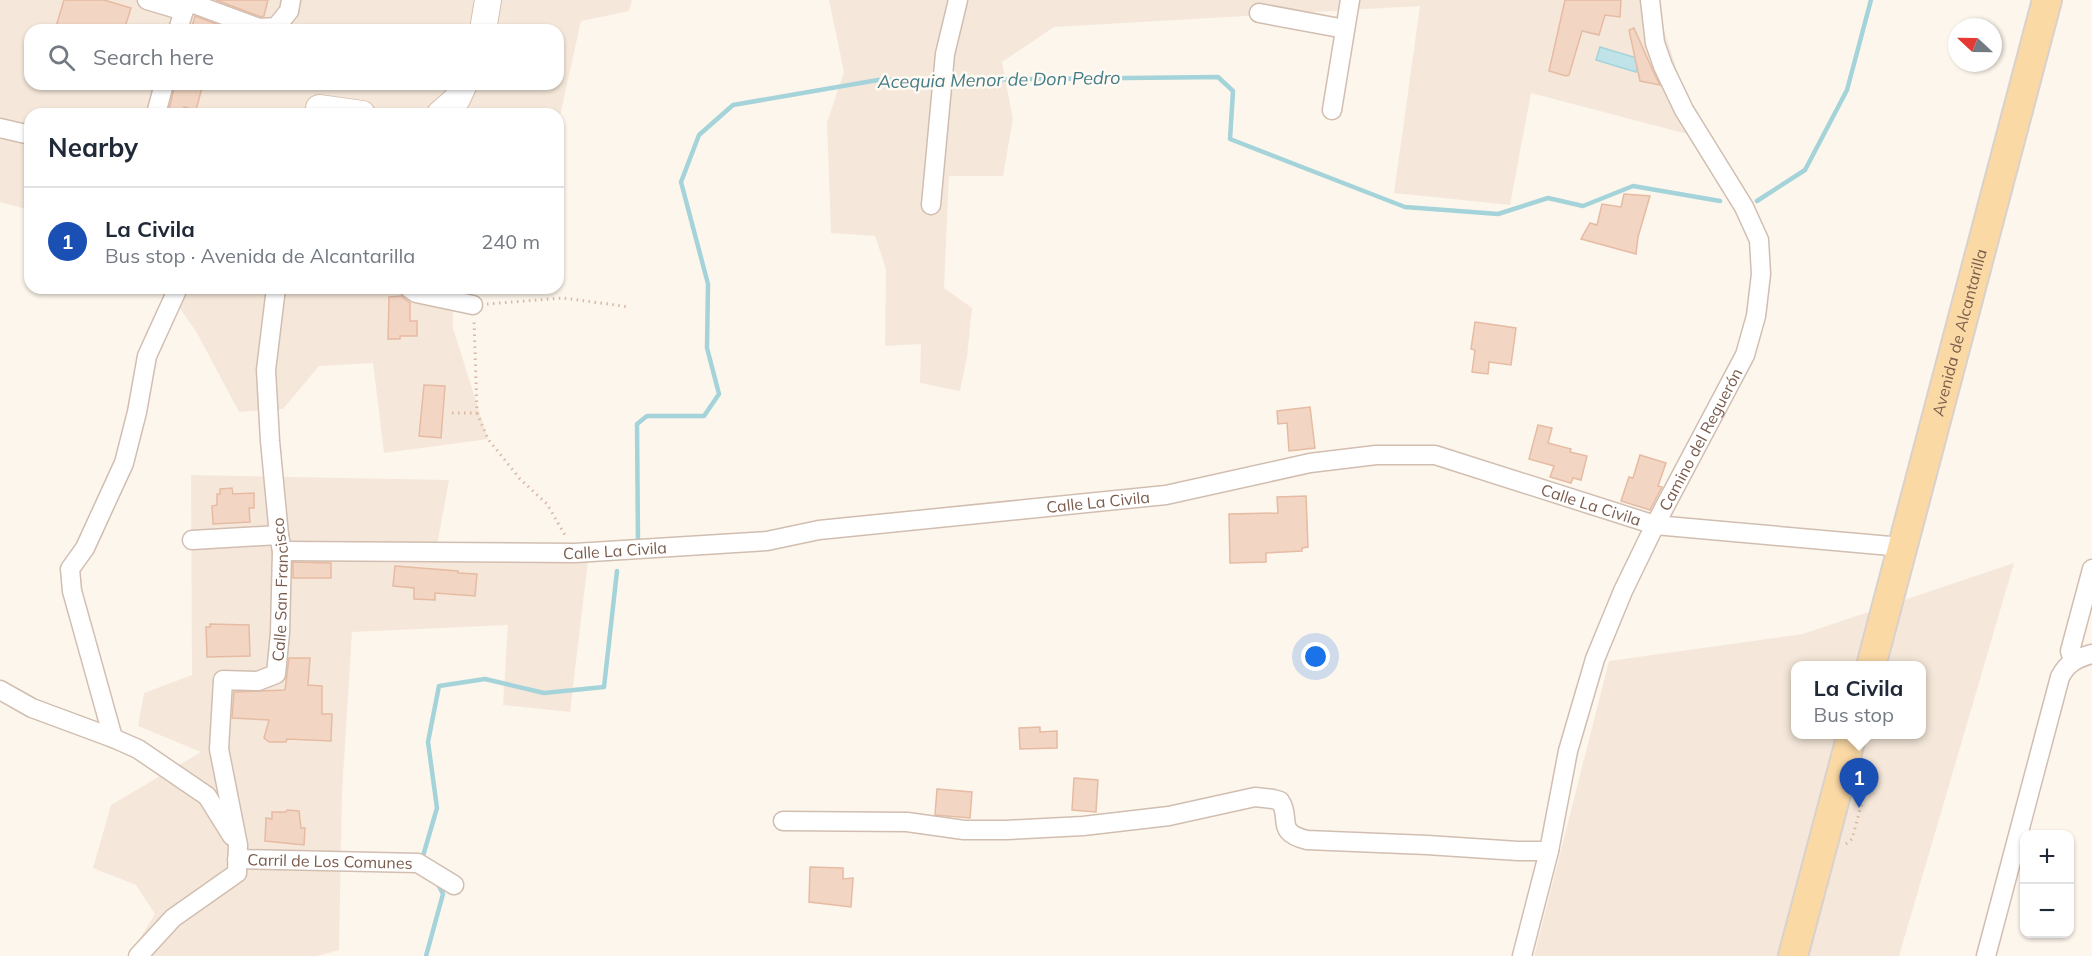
<!DOCTYPE html>
<html lang="en">
<head>
<meta charset="utf-8">
<style>
  body { margin:0; font-family:Mulish,sans-serif; background:#f6f6f7; color:#1f2937 }
  .controls { position:absolute; right:18px; bottom:18px; display:grid; overflow:hidden; border-radius:12px; box-shadow:0 2px 4px #0004 }
  .controls button { width:54px; height:54px; display:grid; place-items:center; padding:0; border:0; border-bottom:2px solid #e0e1e3; background:#fff; color:#1f2937; font:30px sans-serif }
  .compass { position:absolute; left:1948px; top:18px; width:54px; height:54px; border-radius:50%; background:#fff; box-shadow:0 2px 4px #0004; rotate:292deg }
  .you { position:absolute; left:1316px; top:657px; width:21px; height:21px; margin:-15px; border:4px solid #fff; border-radius:50%; background:#1a73e8; box-shadow:0 0 0 9px #1a73e833 }
  .badge { display:grid; place-items:center; width:39px; height:39px; border-radius:50%; background:#7c3aed; color:#fff; font-size:20px; font-weight:700 }
  .pin { position:absolute; translate:-50% -50px; filter:drop-shadow(0 2px 3px #0008) }
  .pin::after { content:''; position:absolute; top:32px; width:21px; height:18px; background:inherit; clip-path:polygon(0 0,100% 0,50% 100%) }
  .popup { position:absolute; left:1791px; top:661px; width:135px; height:78px; box-sizing:border-box; display:grid; place-content:center; border-radius:12px; background:#fff; filter:drop-shadow(0 2px 4px #0005); font-size:20px; white-space:nowrap; color:#747a83 }
  .popup b { font-size:22px; color:#1f2937 }
  .popup::after { content:''; position:absolute; left:50%; top:100%; margin-left:-12px; border:12px solid transparent; border-top-color:#fff }
  .list { margin:0; padding:0; list-style:none }
  h2 { display:flex; justify-content:space-between; align-items:center; height:78px; margin:0; padding:0 24px; font-size:26px }
  h2 small { font-size:20px; font-weight:400; color:#747a83 }
  .list li { display:grid; grid-template-columns:39px 1fr auto; gap:18px; align-items:center; box-sizing:border-box; height:108px; padding:0 24px; border-top:2px solid #e0e1e3 }
  .list b { display:block; font-size:22px; white-space:nowrap }
  .list p { margin:0; font-size:20px; white-space:nowrap; color:#747a83 }
  .list em { font-size:20px; font-style:normal; color:#747a83 }
  .icon { flex:none; width:33px; height:33px; fill:none; stroke:currentColor; stroke-width:2; stroke-linecap:round; stroke-linejoin:round }
  .map { position:relative; flex:none; width:2092px; height:956px; overflow:hidden }
  .search { position:absolute; background:#fff; box-shadow:0 2px 4px #0004; left:24px; top:24px; width:540px; height:66px; display:flex; align-items:center; gap:15px; box-sizing:border-box; padding:0 21px; border-radius:18px; color:#747a83; font-size:22px }
  .panel { position:absolute; background:#fff; box-shadow:0 2px 4px #0004; left:24px; top:108px; width:540px; height:186px; border-radius:18px }
  .map>svg:first-child { display:block }
  .residential { fill:#f5e8da; fill-rule:evenodd }
  .water { fill:#bfe3e8; stroke:#a5d3da; stroke-width:1.5 }
  .lines { fill:none; stroke-linecap:round; stroke-linejoin:round }
  .stream { stroke:#a5d3da; stroke-width:4.5 }
  .building { fill:#f3d5c3; stroke:#e6bba3; stroke-width:1.5 }
  .minor-casing { stroke:#d1beb0; stroke-width:21 }
  .secondary-casing { stroke:#d6c0b0; stroke-width:28 }
  .primary-casing { stroke:#dad1cd; stroke-width:32 }
  .path { stroke:#d9b8a5; stroke-width:3; stroke-dasharray:1.5 4.5; stroke-linecap:butt }
  .minor { stroke:#fff; stroke-width:18 }
  .secondary { stroke:#fff; stroke-width:26 }
  .primary { stroke:#fbd9a5; stroke-width:28 }
  .labels { text-anchor:middle; stroke-width:5; stroke-linejoin:round; paint-order:stroke }
  .street-label { font-size:16px; fill:#7a5c4d; stroke:#fffaf3 }
  .water-label { font-size:18px; font-style:italic; fill:#437c86; stroke:#fffaf3 }
</style>
</head>
<body>
<div class="map">
<svg width="2092" height="956" viewBox="0 0 2092 956">
  <rect width="100%" height="100%" fill="#fdf6ec"/>
  <g class="residential">
    <path d="M0,0H632L629,11L581,21L558,125V114H30V210L0,202ZM30,30H558V84H30Z"/>
    <path d="M829,0H1654L1699,137L1531,93L1510,205L1394,193L1420,6L1054,27L1002,62L1013,119L1003,176H949L944,288L972,308L967,357L960,391L920,383L921,344L885,346L886,269L875,236L831,233L827,122L844,72Z"/>
    <path d="M141,288H453V328L488,439L384,453L373,363L319,366L283,409L239,412L197,333L168,291Z"/>
    <path d="M191,475L449,480L436,551L589,552L570,712L503,705L508,625L352,632L342,792L339,950L317,956H129L155,914L136,885L93,868L111,805L201,752L138,726L144,693L192,675Z"/>
    <path d="M2014,563L1899,956H1534L1609,661L1803,634ZM1796,666H1922V734H1796Z"/>
  </g>
  <path class="water" d="M1600,47L1640,59L1636,72L1596,60Z"/>
  <g class="lines">
    <g class="stream">
      <path d="M947,80L1218,77L1233,91L1230,139L1405,207L1498,214L1548,198L1583,206L1633,186L1720,201"/>
      <path d="M1757,201L1805,170L1847,90L1871,0"/>
      <path d="M638,545L637,424L647,416H704L719,394L707,348L708,284L681,182L699,135L733,105L878,80H939"/>
      <path d="M426,861L423,856L437,808L428,742L439,686L485,679L544,693L604,687L617,571"/>
      <path d="M426,956L443,894L437,882"/>
    </g>
  </g>
  <g class="building">
    <path d="M64,0H104L131,8L124,30H55Z"/>
    <path d="M216,0H268L264,16L261,17Z"/>
    <path d="M1565,0H1621L1620,17L1605,15L1599,35L1582,31L1569,75L1566,76L1549,71Z"/>
    <path d="M195,16L232,30H191Z"/>
    <path d="M1634,28L1653,71L1660,85L1640,81L1629,30Z"/>
    <path d="M175,84H203L196,110L184,107L182,114H168Z"/>
    <path d="M1624,194L1650,196L1638,237L1636,254L1581,239L1590,223L1597,225L1602,204L1621,207Z"/>
    <path d="M401,296L410,303V321H417V336H400V339H388L389,297Z"/>
    <path d="M1475,322L1516,328L1511,365L1489,362L1488,374L1472,372L1475,350L1471,349Z"/>
    <path d="M424,385L445,386L441,438L419,436Z"/>
    <path d="M1310,407L1315,448L1289,451L1287,423L1278,424L1277,411Z"/>
    <path d="M1538,425L1552,428L1548,443L1571,449L1570,452L1587,456L1581,480L1573,478L1571,483L1550,477L1554,466L1529,459Z"/>
    <path d="M1640,455L1666,463L1658,486L1662,487L1650,510L1621,501L1629,477L1633,478Z"/>
    <path d="M232,488L233,494L254,493V508H249L250,522L213,524L212,506L217,505V494H220V489Z"/>
    <path d="M1306,496L1308,547L1302,548V551L1266,553V562L1230,563L1229,514L1278,513L1277,497Z"/>
    <path d="M293,562L331,563V578H293Z"/>
    <path d="M395,566L458,571V573L477,574L475,596L435,593V600L414,599V588L393,586Z"/>
    <path d="M210,624L249,625L250,656L207,657L206,627H210Z"/>
    <path d="M289,658H310L308,685L322,686V714H332L331,741L287,739L286,742H269L264,738L269,720L232,718L234,692L285,690Z"/>
    <path d="M1040,727V732L1057,731V748L1020,749L1019,728Z"/>
    <path d="M1074,778L1098,780L1096,812L1072,810Z"/>
    <path d="M937,789L972,792L970,818L935,815Z"/>
    <path d="M287,810L299,811L301,828H305L304,845L265,841L266,818L272,819V812H286Z"/>
    <path d="M810,867L843,868V879L853,878L851,907L809,902Z"/>
  </g>
  <g class="lines">
    <g class="minor-casing">
      <g id="minor">
        <path d="M147,0L184,11"/>
        <path d="M186,1L259,28L276,27L289,11L291,0"/>
        <path d="M1259,13L1345,29"/>
        <path d="M178,30L187,0"/>
        <path d="M1332,110L1350,0"/>
        <path d="M156,114L164,84"/>
        <path d="M0,128L30,135"/>
        <path d="M931,205L945,54L958,0"/>
        <path d="M409,288L416,293L473,305"/>
        <path d="M192,540L279,535"/>
        <path id="s1" d="M282,551L575,553L767,541L819,530L1166,495L1310,463L1376,455H1435L1655,525L1902,547"/>
        <path d="M2073,661L2070,651L2092,569"/>
        <path d="M0,690L32,708L113,738L138,749L207,796L232,836"/>
        <path d="M113,738L72,591L70,569L85,548L124,463L137,412L147,356L178,288"/>
        <path d="M783,821L907,822L964,830H1006L1083,826L1169,816L1255,797L1273,799L1280,801C1292,818 1274,832 1307,840L1427,845L1518,851H1549"/>
        <path id="s2" d="M237,859L418,863L454,885"/>
        <path id="s3" d="M138,956L173,918L237,873L238,845L219,749L223,680L258,681L276,674L280,633L282,551L279,535L270,441L266,370L276,288"/>
        <path id="s4" d="M1522,956L1549,851L1568,751L1595,659L1623,591L1655,525L1745,355L1756,316L1761,274L1759,240L1744,207L1684,110L1663,66L1655,43L1650,0"/>
        <path d="M1986,956L2060,677C2067,663 2077,658 2092,654"/>
      </g>
    </g>
    <g class="secondary-casing">
      <g id="secondary">
        <path d="M483,30L488,0"/>
        <path d="M318,114L319,108L362,114"/>
        <path d="M440,114L457,99L464,84"/>
      </g>
    </g>
    <g class="primary-casing">
      <g id="primary">
        <path id="s5" d="M1871,666L2047,0"/>
        <path d="M1793,956L1852,734"/>
      </g>
    </g>
    <g class="path">
      <path d="M487,304L563,298L630,307"/>
      <path d="M452,413H477L474,320"/>
      <path d="M477,413L488,439L520,479L547,504L566,537"/>
      <path d="M1846,844L1852,839L1869,777L1865,770"/>
    </g>
    <use href="#minor" class="minor"/>
    <use href="#secondary" class="secondary"/>
    <use href="#primary" class="primary"/>
  </g>
  <g class="labels">
    <g class="street-label">
      <text dy="6" stroke="none"><textPath href="#s5" startOffset="345">Avenida de Alcantarilla</textPath></text>
      <text dy="6" stroke="none"><textPath href="#s4" startOffset="550">Camino del Reguerón</textPath></text>
      <text dy="6" stroke="none"><textPath href="#s1" startOffset="819">Calle La Civila</textPath></text>
      <text dy="6" stroke="none"><textPath href="#s1" startOffset="1324">Calle La Civila</textPath></text>
      <text dy="6" stroke="none"><textPath href="#s1" startOffset="333">Calle La Civila</textPath></text>
      <text dy="6" stroke="none"><textPath href="#s3" startOffset="464">Calle San Francisco</textPath></text>
      <text dy="6" stroke="none"><textPath href="#s2" startOffset="93">Carril de Los Comunes</textPath></text>
    </g>
    <g class="water-label">
      <text transform="translate(999 80) rotate(-1)" y="6">Acequia Menor de Don Pedro</text>
    </g>
  </g>
</svg>
<div class="controls">
<button>+</button>
<button>−</button>
</div>
<svg class="compass" viewBox="-18 -18 36 36"><path d="M0-13l5 13h-10z" fill="#e53935"/><path d="M0 13l5-13h-10z" fill="#747a83"/></svg>
<div class="you"></div>
<div class="pin badge" style="left:1859px;top:808px;background:#1a4fb4">1</div>
<div class="popup"><b>La Civila</b>Bus stop</div>
<div class="search"><svg class="icon" aria-label="search" viewBox="0 0 24 24"><circle cx="10" cy="10" r="6"/><path d="M15 15l6 6"/></svg>Search here</div>
<section class="panel">
<h2>Nearby<small></small></h2>
<ul class="list">
<li><span class="badge" style="background:#1a4fb4">1</span><div><b>La Civila</b><p>Bus stop · Avenida de Alcantarilla</p></div><em>240 m</em></li>
</ul>
</section>
</div>
</body>
</html>
